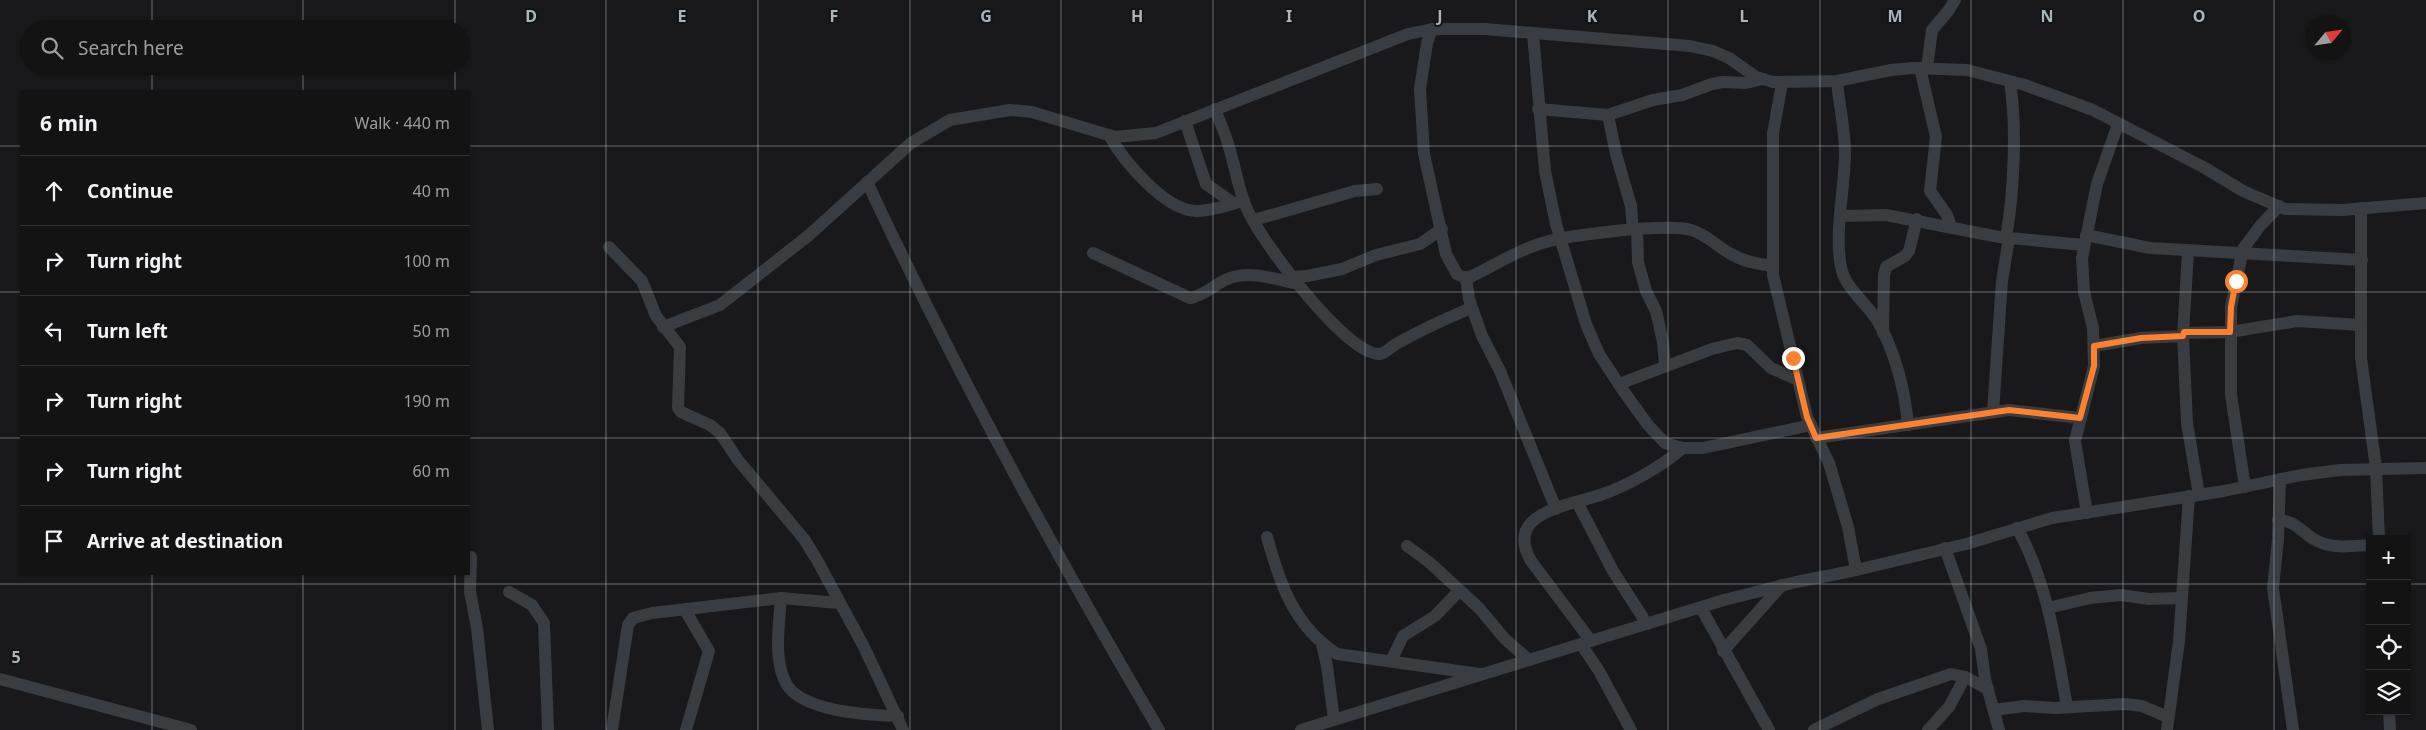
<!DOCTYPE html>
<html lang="en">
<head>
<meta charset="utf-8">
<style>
  body { margin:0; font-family:"Noto Sans",sans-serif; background:#1c1c1d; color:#f1f3f6 }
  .controls { position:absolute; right:15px; bottom:15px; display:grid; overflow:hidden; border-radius:0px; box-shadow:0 1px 4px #0004 }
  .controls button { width:45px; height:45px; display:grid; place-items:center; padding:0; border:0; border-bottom:1px solid #323234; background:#131314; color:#f1f3f6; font:25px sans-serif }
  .compass { position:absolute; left:2306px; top:15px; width:45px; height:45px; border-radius:50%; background:#131314; box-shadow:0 1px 4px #0004; rotate:61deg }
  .stop { position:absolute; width:15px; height:15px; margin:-11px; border:4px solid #ff802d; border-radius:50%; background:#fff }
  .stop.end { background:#ff802d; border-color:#fff; box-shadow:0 1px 5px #0008 }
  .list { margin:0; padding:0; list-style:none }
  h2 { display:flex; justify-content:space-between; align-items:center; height:65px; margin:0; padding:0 20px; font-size:21px }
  h2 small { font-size:16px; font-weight:400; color:#9d9ea0 }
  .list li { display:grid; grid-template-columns:32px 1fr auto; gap:15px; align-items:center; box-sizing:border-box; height:70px; padding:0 20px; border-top:1px solid #323234 }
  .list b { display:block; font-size:19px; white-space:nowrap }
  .list em { font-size:16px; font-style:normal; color:#9d9ea0 }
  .icon { flex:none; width:28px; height:28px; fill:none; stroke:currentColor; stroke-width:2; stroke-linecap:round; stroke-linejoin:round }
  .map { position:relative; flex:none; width:2426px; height:730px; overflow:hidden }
  .search { position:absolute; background:#131314; box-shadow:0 1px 4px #0004; left:20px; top:20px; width:450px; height:55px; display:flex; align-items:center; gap:12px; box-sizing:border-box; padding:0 18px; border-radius:28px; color:#9d9ea0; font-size:19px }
  .panel { position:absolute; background:#131314; box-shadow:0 1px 4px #0004; left:20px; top:90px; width:450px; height:485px; border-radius:0px }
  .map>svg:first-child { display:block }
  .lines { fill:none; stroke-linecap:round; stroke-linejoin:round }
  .minor { stroke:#393c40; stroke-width:12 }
  .route { stroke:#ff802d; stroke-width:6 }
  .grid { fill:none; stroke:#aab4bc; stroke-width:1; stroke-opacity:0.55 }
  .grid-label { font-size:16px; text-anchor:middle; font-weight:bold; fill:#aab4bc; stroke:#141416; stroke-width:4; stroke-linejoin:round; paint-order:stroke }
</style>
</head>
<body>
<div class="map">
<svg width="2426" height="730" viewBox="0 0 2426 730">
  <rect width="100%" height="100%" fill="#19191b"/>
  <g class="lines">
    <g class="minor">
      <path d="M1432,29L1427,43L1420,89L1424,154L1446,254L1457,274L1463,277H1470C1493,266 1515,252 1539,244C1565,235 1665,223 1691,230C1707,234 1718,248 1733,255C1745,262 1759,264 1773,266"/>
      <path d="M1533,34L1545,171L1556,224L1586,324L1599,354L1622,389L1648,425L1665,443L1683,448H1703L1811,425"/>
      <path d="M1920,68L1936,137L1930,191L1947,215L1951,227"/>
      <path d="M1927,68L1932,30L1949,10L1955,0"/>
      <path d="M1837,81C1839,105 1845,129 1845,153C1845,188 1833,237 1842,271C1847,289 1867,304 1877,320C1895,351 1905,390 1908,425"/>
      <path d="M1782,83L1773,133V275L1807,417L1829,463L1848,527L1856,570"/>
      <path d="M1215,109C1219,120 1225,132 1228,144C1235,165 1238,189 1247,209C1260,240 1347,356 1380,354C1386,353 1391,347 1396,344C1421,330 1445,319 1471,308"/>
      <path d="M1538,109L1608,115L1653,100L1682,95L1712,84L1723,82L1746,83L1763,79"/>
      <path d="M1608,115L1616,154L1631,206L1633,230"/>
      <path d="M1185,121L1206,184L1233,203"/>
      <path d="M1109,135C1123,160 1164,210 1196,211C1211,212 1230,204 1244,201"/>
      <path d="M867,182C955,370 1054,552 1159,730"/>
      <path d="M2361,208V358L2376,468L2379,539"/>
      <path d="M1841,216L1886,215L1999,237L2084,245"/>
      <path d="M1254,220L1355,191L1377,189"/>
      <path d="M1637,230L1638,262L1646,291L1656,311L1663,342L1665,366"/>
      <path d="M2086,235L2150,248L2362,260"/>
      <path d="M2006,238C2014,192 2017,127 2010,82"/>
      <path d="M609,247L642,281L656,316L680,347L678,408L681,412L710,425L720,433L738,460L804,539L817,560L864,647L903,730"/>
      <path d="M2188,251L2183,336L2187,423L2199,495"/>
      <path d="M1093,253L1190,298C1203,296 1213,286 1225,280C1248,269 1274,279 1298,284"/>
      <path d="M1292,277L1307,276L1342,269L1376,255L1420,244L1442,229"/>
      <path d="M1466,277L1469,299L1482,336L1500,371L1556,509"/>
      <path d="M663,327L720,305L808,236L911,143L950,120L1010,110L1032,112L1115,137L1156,133L1408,34L1432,29H1485L1690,46L1713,51L1729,58L1756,77L1773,82L1837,81L1891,70L1913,68L1967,70L2025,85L2093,110L2205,168L2243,191L2285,209L2342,210L2426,203"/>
      <path d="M1883,333L1884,275L1886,267L1905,256L1909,251L1917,219"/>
      <path d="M2183,333L2230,332L2297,321L2361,325"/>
      <path d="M2094,346L2141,338L2183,336"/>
      <path d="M1619,384L1712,349L1737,343L1747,345L1771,368L1798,380"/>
      <path d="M1993,412L2002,281L2009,238"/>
      <path d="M1816,438L2009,410L2080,418"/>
      <path d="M2280,479L2278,539L2273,588L2293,730"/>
      <path d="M2245,487L2231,395V307L2243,249L2260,226L2279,206"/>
      <path d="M1577,502L1613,571L1647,624"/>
      <path d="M2087,513L2075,441L2094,366L2093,328L2084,292L2082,258L2097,184L2118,124"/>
      <path d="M2278,520C2295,521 2300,530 2312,538C2330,550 2350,546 2370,545"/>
      <path d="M2017,528C2048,583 2056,646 2067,707"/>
      <path d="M1267,537C1280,584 1294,626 1337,654L1480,674"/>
      <path d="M1407,546L1429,562L1479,608L1505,639L1529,660"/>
      <path d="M1945,548L1981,649L1985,679L1999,730"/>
      <path d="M471,557L470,592L477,628L488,730"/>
      <path d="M509,592L532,605L544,623L548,730"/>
      <path d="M781,598C779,624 773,662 787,685C804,712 870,715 898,716"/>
      <path d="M1701,608L1769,730"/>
      <path d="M2048,608L2090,598L2121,595L2149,599L2182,598"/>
      <path d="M685,610L709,651L686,730"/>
      <path d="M1591,641L1531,561C1523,547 1520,532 1534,520C1553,505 1581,502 1603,494C1629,485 1662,466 1683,448"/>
      <path d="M1322,644L1327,666L1334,720"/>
      <path d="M1581,644L1599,671L1631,730"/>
      <path d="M1723,651L1782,585"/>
      <path d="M1391,661L1403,636L1435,616L1459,591"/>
      <path d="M0,679L191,730"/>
      <path d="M1994,710L2024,706L2056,708L2125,704L2142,706L2168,717"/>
      <path d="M2389,711L2390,730"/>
      <path d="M612,730L628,625L633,618L652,613L781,598L839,603"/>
      <path d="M1301,730L1724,600L1796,582L1852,571L1966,544L2052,518L2224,491L2301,475L2340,470L2426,468"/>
      <path d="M1814,730L1878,699L1951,674L1965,677L1988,689"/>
      <path d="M1928,730L1949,707L1965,677"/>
      <path d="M2167,730L2179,641L2189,496"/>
    </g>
  </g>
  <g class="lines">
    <path class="route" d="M1793,358L1807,417L1816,438L2009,410L2080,418L2094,366V346L2141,338L2183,336L2184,332H2230L2231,307L2236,281"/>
  </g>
  <path class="grid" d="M152,0V29M303,0V29M455,0V29M606,0V730M758,0V730M910,0V730M1061,0V730M1213,0V730M1365,0V730M1516,0V730M1668,0V730M1820,0V730M1971,0V730M2123,0V730M2274,0V730M152,66V91M303,66V91M455,66V91M0,146H21M469,146H2426M0,292H21M469,292H2426M0,438H21M469,438H2426M152,574V730M303,574V730M455,574V730M0,584H2370M2407,584H2426"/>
  <g class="grid-label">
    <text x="531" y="22">D</text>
    <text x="682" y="22">E</text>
    <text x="834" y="22">F</text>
    <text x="986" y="22">G</text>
    <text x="1137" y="22">H</text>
    <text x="1289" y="22">I</text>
    <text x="1440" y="22">J</text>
    <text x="1592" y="22">K</text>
    <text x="1744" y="22">L</text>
    <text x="1895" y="22">M</text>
    <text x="2047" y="22">N</text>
    <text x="2199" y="22">O</text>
    <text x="16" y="663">5</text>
  </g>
</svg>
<div class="controls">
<button>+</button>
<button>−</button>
<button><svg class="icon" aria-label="locate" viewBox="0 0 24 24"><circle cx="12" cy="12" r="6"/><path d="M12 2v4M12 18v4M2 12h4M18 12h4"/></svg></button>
<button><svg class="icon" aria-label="layers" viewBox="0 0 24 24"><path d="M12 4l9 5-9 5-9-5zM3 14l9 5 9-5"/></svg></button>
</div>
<svg class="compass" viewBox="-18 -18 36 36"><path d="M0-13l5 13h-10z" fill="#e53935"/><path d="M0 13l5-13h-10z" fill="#9d9ea0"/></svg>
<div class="stop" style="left:2236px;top:281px"></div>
<div class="stop end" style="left:1793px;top:358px"></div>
<div class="search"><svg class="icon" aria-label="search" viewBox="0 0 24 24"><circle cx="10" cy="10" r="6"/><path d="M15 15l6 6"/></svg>Search here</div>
<section class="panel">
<h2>6 min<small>Walk · 440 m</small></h2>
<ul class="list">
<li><svg class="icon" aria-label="ahead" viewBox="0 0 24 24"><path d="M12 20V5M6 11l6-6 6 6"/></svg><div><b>Continue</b></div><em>40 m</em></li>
<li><svg class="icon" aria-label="right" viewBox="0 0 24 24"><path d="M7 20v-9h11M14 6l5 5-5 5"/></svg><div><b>Turn right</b></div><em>100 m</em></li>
<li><svg class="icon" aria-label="left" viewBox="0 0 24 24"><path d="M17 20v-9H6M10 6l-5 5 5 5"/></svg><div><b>Turn left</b></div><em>50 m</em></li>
<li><svg class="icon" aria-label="right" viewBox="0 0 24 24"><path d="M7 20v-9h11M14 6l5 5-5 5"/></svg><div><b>Turn right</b></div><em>190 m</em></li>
<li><svg class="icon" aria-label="right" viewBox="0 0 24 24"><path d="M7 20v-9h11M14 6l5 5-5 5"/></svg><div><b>Turn right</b></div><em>60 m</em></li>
<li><svg class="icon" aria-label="arrive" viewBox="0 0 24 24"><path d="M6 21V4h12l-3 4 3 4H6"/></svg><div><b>Arrive at destination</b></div></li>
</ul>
</section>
</div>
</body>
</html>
